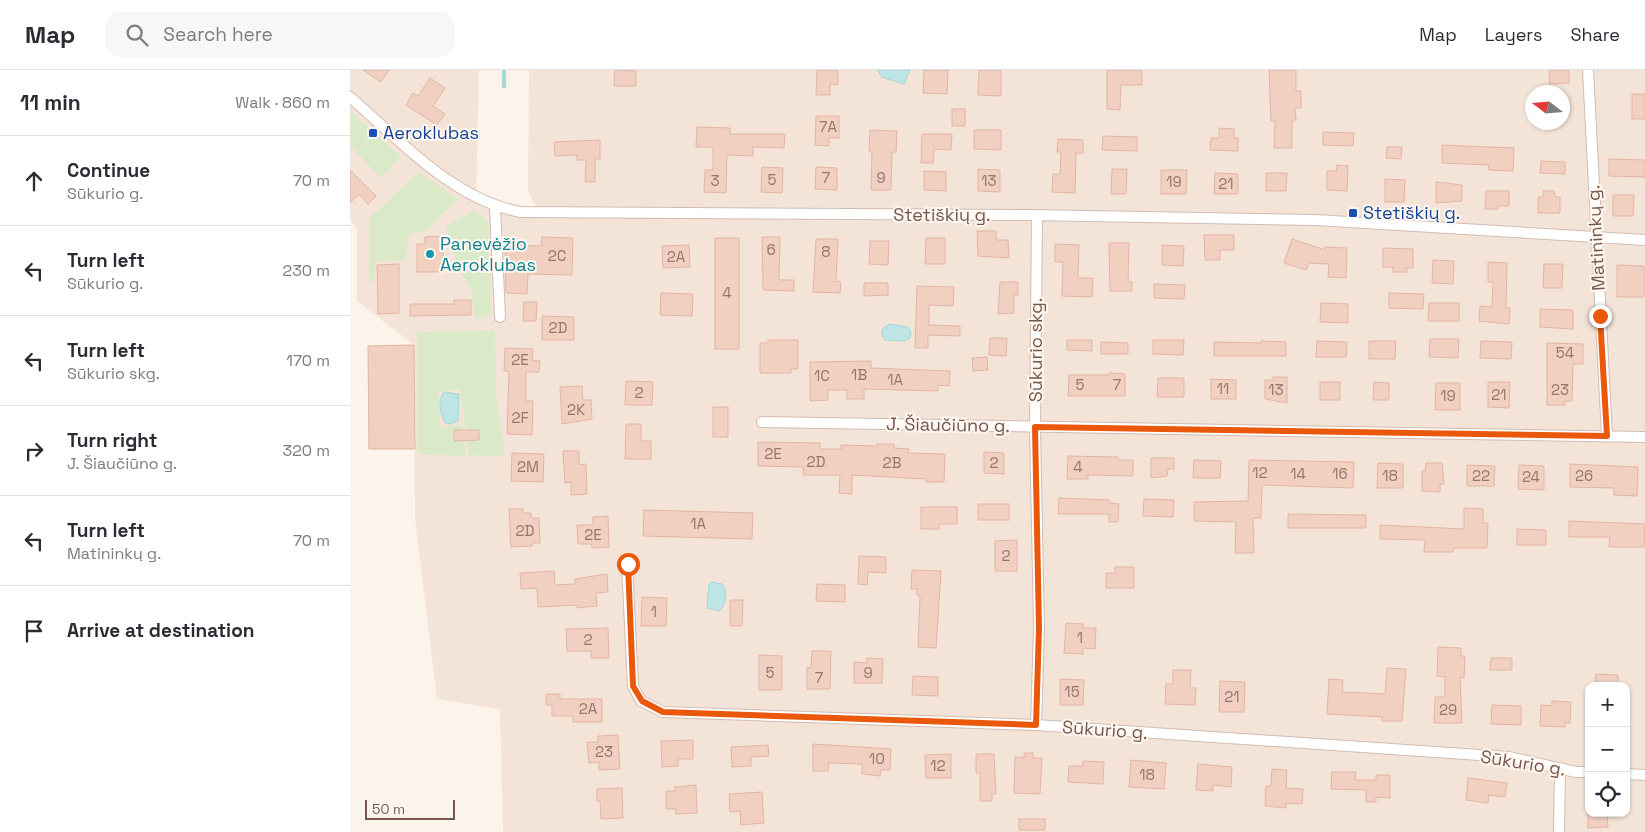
<!DOCTYPE html>
<html lang="en">
<head>
<meta charset="utf-8">
<style>
  body { margin:0; font-family:"Space Grotesk",sans-serif; background:#f7f7f7; color:#2b2b33 }
  .controls { position:absolute; right:15px; bottom:15px; display:grid; overflow:hidden; border-radius:10px; box-shadow:0 1px 4px #0004 }
  .controls button { width:45px; height:45px; display:grid; place-items:center; padding:0; border:0; border-bottom:1px solid #e1e1e2; background:#fff; color:#2b2b33; font:25px sans-serif }
  .compass { position:absolute; left:1175px; top:15px; width:45px; height:45px; border-radius:50%; background:#fff; box-shadow:0 1px 4px #0004; rotate:286deg }
  .scale { position:absolute; left:15px; bottom:12px; width:90px; box-sizing:border-box; padding-left:5px; border:2px solid #77574d; border-top:0; font-size:14px; line-height:18px; white-space:nowrap; color:#77574d; -webkit-text-stroke:4px #fff8f1; paint-order:stroke }
  .stop { position:absolute; width:15px; height:15px; margin:-11px; border:4px solid #ea580c; border-radius:50%; background:#fff }
  .stop.end { background:#ea580c; border-color:#fff; box-shadow:0 1px 5px #0008 }
  .list { margin:0; padding:0; list-style:none }
  h2 { display:flex; justify-content:space-between; align-items:center; height:65px; margin:0; padding:0 20px; font-size:21px }
  h2 small { font-size:16px; font-weight:400; color:#7c7c81 }
  .list li { display:grid; grid-template-columns:32px 1fr auto; gap:15px; align-items:center; box-sizing:border-box; height:90px; padding:0 20px; border-top:1px solid #e1e1e2 }
  .list b { display:block; font-size:19px; white-space:nowrap }
  .list p { margin:0; font-size:16px; white-space:nowrap; color:#7c7c81 }
  .list em { font-size:16px; font-style:normal; color:#7c7c81 }
  .icon { flex:none; width:28px; height:28px; fill:none; stroke:currentColor; stroke-width:2; stroke-linecap:round; stroke-linejoin:round }
  .map { position:relative; flex:none; width:1295px; height:762px; overflow:hidden }
  header { display:flex; align-items:center; gap:30px; box-sizing:border-box; height:70px; padding:0 25px; background:#fff; border-bottom:1px solid #e1e1e2 }
  header strong { font-size:24px }
  nav { display:flex; gap:28px; margin-inline-start:auto; font-size:18px }
  .search { width:350px; height:45px; background:#f7f7f7; display:flex; align-items:center; gap:12px; box-sizing:border-box; padding:0 18px; border-radius:15px; color:#7c7c81; font-size:19px }
  main { display:flex }
  aside { flex:1; background:#fff }
  .map>svg:first-child { display:block }
  .residential { fill:#f4e4d8; fill-rule:evenodd }
  .green { fill:#daeac8 }
  .water { fill:#bee5e6; stroke:#a5d6d8 }
  .lines { fill:none; stroke-linecap:round; stroke-linejoin:round }
  .stream { stroke:#a5d6d8; stroke-width:4 }
  .building { fill:#f1d0c2; stroke:#e4b4a3 }
  .street-casing { stroke:#d1bcb2; stroke-width:12 }
  .street { stroke:#fff; stroke-width:10 }
  .route { stroke:#ea580c; stroke-width:6 }
  .transit-dot { fill:#1a4fb4; stroke:#fff8f1; stroke-width:2 }
  .culture-dot { fill:#0f9aa8; stroke:#fff8f1; stroke-width:2 }
  .labels { text-anchor:middle; stroke-width:4; stroke-linejoin:round; paint-order:stroke }
  .number-label { font-size:15px; fill:#96756a }
  .transit-label { font-size:18px; fill:#164399; stroke:#fff8f1; text-anchor:start }
  .street-label { font-size:18px; fill:#77574d; stroke:#fff8f1 }
  .culture-label { font-size:18px; fill:#0d838f; stroke:#fff8f1; text-anchor:start }
</style>
</head>
<body>
<header>
<strong>Map</strong>
<div class="search"><svg class="icon" aria-label="search" viewBox="0 0 24 24"><circle cx="10" cy="10" r="6"/><path d="M15 15l6 6"/></svg>Search here</div>
<nav><a>Map</a><a>Layers</a><a>Share</a></nav>
</header>
<main>
<aside>
<h2>11 min<small>Walk · 860 m</small></h2>
<ul class="list">
<li><svg class="icon" aria-label="ahead" viewBox="0 0 24 24"><path d="M12 20V5M6 11l6-6 6 6"/></svg><div><b>Continue</b><p>Sūkurio g.</p></div><em>70 m</em></li>
<li><svg class="icon" aria-label="left" viewBox="0 0 24 24"><path d="M17 20v-9H6M10 6l-5 5 5 5"/></svg><div><b>Turn left</b><p>Sūkurio g.</p></div><em>230 m</em></li>
<li><svg class="icon" aria-label="left" viewBox="0 0 24 24"><path d="M17 20v-9H6M10 6l-5 5 5 5"/></svg><div><b>Turn left</b><p>Sūkurio skg.</p></div><em>170 m</em></li>
<li><svg class="icon" aria-label="right" viewBox="0 0 24 24"><path d="M7 20v-9h11M14 6l5 5-5 5"/></svg><div><b>Turn right</b><p>J. Šiaučiūno g.</p></div><em>320 m</em></li>
<li><svg class="icon" aria-label="left" viewBox="0 0 24 24"><path d="M17 20v-9H6M10 6l-5 5 5 5"/></svg><div><b>Turn left</b><p>Matininkų g.</p></div><em>70 m</em></li>
<li><svg class="icon" aria-label="arrive" viewBox="0 0 24 24"><path d="M6 21V4h12l-3 4 3 4H6"/></svg><div><b>Arrive at destination</b></div></li>
</ul>
</aside>
<div class="map">
<svg width="1295" height="762" viewBox="0 0 1295 762">
  <rect width="100%" height="100%" fill="#fcf3ea"/>
  <path class="residential" d="M0,0H129L126,128L188,142L178,120L179,0H1295V762H153L150,639L87,629L65,449L64,275L7,231V158L0,150ZM1182,22H1212V52H1182ZM1239,616H1276V743H1239Z"/>
  <g class="green">
    <path d="M0,40L51,87L31,108L0,76Z"/>
    <path d="M69,102L108,129L76,160L59,164L56,190L26,191L24,211L19,212V149Z"/>
    <path d="M124,141L138,151L141,245L124,250L122,222L107,195L96,156Z"/>
    <path d="M145,261L146,323L155,386L119,385L110,319L88,322L90,357L112,355L116,386L67,384V262Z"/>
  </g>
  <g class="water">
    <path d="M527,0H560L554,14L532,7Z"/>
    <path d="M539,254L558,257L561,262L560,268L555,271L535,270L532,265V260Z"/>
    <path d="M94,322L109,324L108,351L101,354L95,353C90,343 87,331 94,322Z"/>
    <path d="M362,512L372,514C378,522 376,535 369,541L357,538L359,514Z"/>
  </g>
  <g class="lines">
    <path class="stream" d="M154,0V16"/>
  </g>
  <g class="building">
    <path d="M13,0H39L31,12Z"/>
    <path d="M265,0L286,1V16H264Z"/>
    <path d="M467,0H488V15L480,14V25H466Z"/>
    <path d="M574,0H598L597,24L573,23Z"/>
    <path d="M629,0H651V26L628,25Z"/>
    <path d="M757,0H792V15H771L770,40L757,39Z"/>
    <path d="M919,0H946V21H951V38H945L946,50H942V78H924L925,51H921Z"/>
    <path d="M1199,0H1219V13L1200,14Z"/>
    <path d="M80,8L95,18L83,36L95,44L87,55L56,35L63,23L68,26Z"/>
    <rect x="1282" y="24" width="13" height="25"/>
    <rect x="602" y="39" width="13" height="17"/>
    <path d="M466,46H489V68H479V76L465,75Z"/>
    <path d="M347,57L380,58V64H435L434,78L403,77V86L377,85L376,123L354,122L355,100H363V77H346Z"/>
    <path d="M869,58L884,59V68H888V81L860,80L861,68H869Z"/>
    <path d="M520,60L547,61L546,82H542L541,120H521L522,81H519Z"/>
    <path d="M624,60H651V80L624,79Z"/>
    <path d="M973,62L1004,63L1003,76L973,75Z"/>
    <path d="M572,64H602L601,80L584,79L583,93H571Z"/>
    <path d="M753,66L787,67V81L752,80Z"/>
    <path d="M708,69L733,70V83H726L725,123L702,122L703,104H710L711,82H707Z"/>
    <path d="M250,70V89H245V112H235L236,90H227V85L205,86L204,72Z"/>
    <path d="M1092,75L1164,78L1163,101L1138,100L1139,95L1092,93Z"/>
    <path d="M1037,77H1052L1051,89L1036,88Z"/>
    <path d="M1259,89L1295,90V107L1259,106Z"/>
    <path d="M1191,91L1215,92V104L1190,103Z"/>
    <path d="M987,95L998,96L997,121L977,120V101H986Z"/>
    <path d="M412,97L433,98L432,123L411,122Z"/>
    <path d="M466,97L487,98V120L465,119Z"/>
    <path d="M628,99L650,100V122L628,121Z"/>
    <path d="M762,99H777L776,124H761Z"/>
    <path d="M0,100L26,126L18,134L9,124L0,133Z"/>
    <path d="M811,100H837L836,124H811Z"/>
    <path d="M574,101L596,102V121L574,120Z"/>
    <path d="M865,103L888,104V124H864Z"/>
    <path d="M916,103H937L936,121H916Z"/>
    <path d="M1035,109L1055,110L1054,132H1035Z"/>
    <path d="M1086,112L1112,115V131L1086,133Z"/>
    <path d="M1136,121H1159V136H1148V139H1135Z"/>
    <path d="M1193,121H1204L1205,127H1210V143H1188V127H1193Z"/>
    <path d="M1263,125H1284L1283,146H1263Z"/>
    <path d="M627,161H646V170H658L659,188L628,186Z"/>
    <path d="M854,165H884V180H870V190H855Z"/>
    <path d="M93,166V202H67V174H75V167Z"/>
    <path d="M192,167L223,168L222,205L178,204L177,224L156,223L155,175L191,176Z"/>
    <path d="M412,167H430L429,210H444V221L413,220Z"/>
    <rect x="365" y="168" width="24" height="111"/>
    <path d="M576,168H595V194H575Z"/>
    <path d="M466,169H488L486,211L491,212L490,223L463,222Z"/>
    <path d="M942,169L975,180V177L997,178L996,208L978,207L979,194L959,193L956,200L934,193Z"/>
    <path d="M520,171H539L538,195L519,194Z"/>
    <path d="M759,173H779L778,212H782V221H760Z"/>
    <path d="M705,174L729,175L728,208H743L742,227L712,226L713,192H705Z"/>
    <path d="M339,175L340,197L313,198L312,176Z"/>
    <path d="M812,175L834,176L833,196L812,195Z"/>
    <path d="M1033,178L1063,179V198H1057V202H1043V197H1033Z"/>
    <path d="M1083,190L1104,191L1103,214L1082,213Z"/>
    <path d="M1138,192L1157,193L1156,238H1160L1159,254L1129,251L1130,236L1142,237L1143,212H1138Z"/>
    <path d="M49,194V243L28,244L27,195Z"/>
    <path d="M1194,194H1213L1212,218H1193Z"/>
    <path d="M1267,195L1294,196V227H1267Z"/>
    <path d="M650,212H668V225H664V243L648,244Z"/>
    <path d="M514,213H538V225L514,226Z"/>
    <path d="M804,214L835,215L834,229L804,228Z"/>
    <path d="M567,216L604,217L603,236L579,235V255L610,256V266L578,265V278H565Z"/>
    <path d="M311,223L343,224L342,246L310,245Z"/>
    <path d="M1039,223L1074,224L1073,239L1039,238Z"/>
    <path d="M104,230H121V245L60,246V234H104Z"/>
    <path d="M174,232H187L186,251H173Z"/>
    <path d="M971,233L998,234V253L970,252Z"/>
    <path d="M1079,233H1109V251H1078Z"/>
    <path d="M1190,239L1223,240V259L1190,257Z"/>
    <path d="M192,246L224,247V270H192Z"/>
    <path d="M640,268H657L656,286L639,285Z"/>
    <path d="M1080,269H1109L1108,288L1079,287Z"/>
    <path d="M418,270H448V299H441V303H410V273H418Z"/>
    <path d="M717,270H742V281L717,280Z"/>
    <path d="M803,270H834L833,285L803,284Z"/>
    <path d="M911,271L936,272V286H864V272L911,273Z"/>
    <path d="M967,271L997,272L996,287H966Z"/>
    <path d="M1019,271H1046L1045,289H1019Z"/>
    <path d="M1131,271L1162,272L1161,289L1130,288Z"/>
    <path d="M751,272L778,273V284H751Z"/>
    <path d="M1197,273L1233,274V294H1223L1222,331H1215V335H1197Z"/>
    <path d="M64,275L65,379H19L18,276Z"/>
    <path d="M155,278L183,279L182,290L190,291L189,302H176V331H183L182,365L157,364L159,301H154Z"/>
    <path d="M637,287L638,300L623,301L622,288Z"/>
    <path d="M521,291V298L600,301L599,316L588,315V321L514,319V329H497V320H478V330L460,331V292Z"/>
    <path d="M759,303L775,304V326H718L719,305H759Z"/>
    <path d="M923,307H937V333L915,329V310H923Z"/>
    <path d="M808,308H834V327H807Z"/>
    <path d="M861,309L886,310V329H861Z"/>
    <path d="M276,311L303,312L302,335H275Z"/>
    <rect x="970" y="312" width="20" height="18"/>
    <path d="M1024,312L1039,313V330H1023Z"/>
    <path d="M1138,312H1160L1159,338L1138,337Z"/>
    <path d="M1086,313H1110V340H1085Z"/>
    <path d="M232,316L233,330H241L242,349L212,354L210,317Z"/>
    <rect x="363" y="337" width="15" height="30"/>
    <path d="M276,354H291V371H301V389H275Z"/>
    <path d="M104,360H129V370L104,371Z"/>
    <path d="M408,372L470,373V379H491V375L527,376V374H544V378L559,379L558,383L595,384L594,412H576V409L502,405V424L489,423L490,405H453V397L408,396Z"/>
    <path d="M213,381H229V395L236,394L237,424L221,425V412L215,413Z"/>
    <path d="M634,382L654,383V404L634,403Z"/>
    <path d="M162,383L194,384L193,412L161,411Z"/>
    <path d="M718,386L768,387V390H783V406L738,405V409H717Z"/>
    <path d="M801,388H824V399H818L817,406L801,408Z"/>
    <path d="M844,390L871,391L870,408H843Z"/>
    <path d="M899,390L1004,392L1003,418L912,415L911,448H903L904,483H885L886,452L844,451V432L898,431Z"/>
    <path d="M1028,393L1053,394V418H1027Z"/>
    <path d="M1076,393H1092L1094,414H1090V422L1072,421V401H1075Z"/>
    <path d="M1220,394L1288,397L1287,426L1264,425V418L1220,417Z"/>
    <path d="M1117,395L1145,396L1144,416H1117Z"/>
    <path d="M1169,395L1194,396V420L1168,419Z"/>
    <path d="M709,428L759,430V433L769,434L768,452H759V444H708Z"/>
    <path d="M794,429L824,430L823,447L793,446Z"/>
    <rect x="628" y="434" width="31" height="16"/>
    <path d="M571,437H607V454H589V459H571Z"/>
    <path d="M1114,438L1133,439V453H1138L1137,478H1103V482H1074L1075,470L1030,469V455L1114,459Z"/>
    <path d="M159,439H173V443H181V448H189L190,473H182V476L161,477Z"/>
    <path d="M294,440L403,443L402,469L293,466Z"/>
    <path d="M938,444L1016,445V458H938Z"/>
    <path d="M258,446L259,477L242,478L241,474H228L227,455H243V447Z"/>
    <path d="M1219,451L1295,454L1294,477H1259L1260,467H1219Z"/>
    <path d="M1167,459L1196,460V475H1167Z"/>
    <path d="M667,470V501H645V471Z"/>
    <path d="M509,486L536,487V503L518,502L517,515L508,514Z"/>
    <path d="M765,497H784V518H756V503H765Z"/>
    <path d="M562,500L591,501L586,578L568,577L570,526L567,525V519H561Z"/>
    <path d="M204,501L205,515L225,514V509L257,504L258,522L246,523L247,536L227,538V535L188,537L187,518L171,519L170,503Z"/>
    <path d="M467,514L495,515V532L466,531Z"/>
    <path d="M292,527L317,528L316,556H291Z"/>
    <path d="M380,530H393L392,556H380Z"/>
    <path d="M716,553L733,554V558H746L745,579L733,578V584L714,583Z"/>
    <path d="M258,558L259,588H241V581H217L216,559Z"/>
    <path d="M1088,577L1111,578V586H1115L1114,608L1110,607L1112,653H1084L1085,627H1095V607L1087,606Z"/>
    <path d="M462,581H481L480,619H457V597L461,598Z"/>
    <path d="M409,585L432,586V620H409Z"/>
    <path d="M517,588L533,589L532,613H504V592L517,593Z"/>
    <path d="M1141,588H1162V600H1140Z"/>
    <path d="M1037,598L1056,599L1052,651H1032V647L977,644L979,609L993,610L992,622L1035,624Z"/>
    <path d="M823,600H841L840,618H846L845,635L815,634L816,614H823Z"/>
    <path d="M1246,604L1268,605V616H1245Z"/>
    <path d="M563,606L588,607V626L562,625Z"/>
    <path d="M710,609L734,610L733,635H710Z"/>
    <path d="M870,611L895,612L894,642H869Z"/>
    <path d="M196,624H210V629H252V652H223V646H202V635H196Z"/>
    <path d="M1202,631L1221,632L1220,653H1215V657L1190,656L1191,635L1202,636Z"/>
    <path d="M1142,635L1171,636V655L1141,654Z"/>
    <path d="M268,665L270,699L249,700V692L239,693L237,672H248V666Z"/>
    <path d="M343,670V689H328V696L312,697L311,671Z"/>
    <path d="M463,674L541,679L540,700H531L530,706L512,704V694L479,693L478,701H463Z"/>
    <path d="M418,675L419,686L401,687V696L382,697L381,677Z"/>
    <path d="M674,683H683V688H692L690,724L664,723L665,687L674,688Z"/>
    <path d="M601,684V708H576L575,685Z"/>
    <path d="M626,684H644L646,724H642V731H630V703H626Z"/>
    <path d="M781,690L816,693L814,719L779,717Z"/>
    <path d="M733,691L754,692L753,714L718,712L719,696H733Z"/>
    <path d="M848,694L882,697L881,717L863,715V721L846,720Z"/>
    <path d="M922,699L937,700L936,718L953,719L952,734L936,733V738L915,736L916,716H921Z"/>
    <path d="M982,702H1006L1005,710H1026V705H1040V728L1026,727V732H1016V720L981,719Z"/>
    <path d="M1118,708L1157,713L1155,727L1139,725L1138,733L1116,730Z"/>
    <path d="M346,715L347,743L326,744V739H316V721H325V717Z"/>
    <path d="M272,718L273,748L251,749L250,731H247V719Z"/>
    <path d="M412,722L414,753L391,755L390,741L380,742L379,724Z"/>
    <path d="M1238,743H1257L1258,757L1238,758Z"/>
    <rect x="669" y="749" width="26" height="11"/>
  </g>
  <g class="lines">
    <g class="street-casing">
      <g id="street">
        <path d="M1238,0L1257,366"/>
        <path d="M0,27C49,70 105,131 171,142L680,145L965,150L1295,170"/>
        <path d="M145,137L150,247"/>
        <path d="M412,352L1295,367"/>
        <path d="M277,494L283,616L291,631L313,642L686,655L1159,687L1226,702H1239"/>
        <path d="M686,655L689,558L685,357L687,146"/>
        <path d="M1276,704L1295,705"/>
        <path d="M1209,762L1210,698"/>
      </g>
    </g>
    <use href="#street" class="street"/>
  </g>
  <g class="lines">
    <path class="route" d="M278,494L283,616L292,631L313,642L686,655L689,558L685,357L1257,366L1250,246"/>
  </g>
  <g class="transit-dot">
    <rect x="18" y="58" width="10" height="10" rx="2.5"/>
    <rect x="998" y="138" width="10" height="10" rx="2.5"/>
  </g>
  <circle class="culture-dot" cx="80" cy="184" r="5"/>
  <g class="labels">
    <g class="number-label">
      <text x="478" y="62">7A</text>
      <text x="476" y="113">7</text>
      <text x="531" y="113">9</text>
      <text x="422" y="115">5</text>
      <text x="365" y="116">3</text>
      <text x="639" y="116">13</text>
      <text x="824" y="117">19</text>
      <text x="876" y="119">21</text>
      <text x="421" y="185">6</text>
      <text x="476" y="187">8</text>
      <text x="207" y="191">2C</text>
      <text x="326" y="192">2A</text>
      <text x="377" y="228">4</text>
      <text x="208" y="263">2D</text>
      <text x="1215" y="288">54</text>
      <text x="170" y="295">2E</text>
      <text x="509" y="310">1B</text>
      <text x="472" y="311">1C</text>
      <text x="545" y="315">1A</text>
      <text x="730" y="320">5</text>
      <text x="767" y="320">7</text>
      <text x="873" y="324">11</text>
      <text x="926" y="325">13</text>
      <text x="1210" y="325">23</text>
      <text x="289" y="328">2</text>
      <text x="1149" y="330">21</text>
      <text x="1098" y="331">19</text>
      <text x="226" y="345">2K</text>
      <text x="170" y="353">2F</text>
      <text x="423" y="389">2E</text>
      <text x="466" y="397">2D</text>
      <text x="542" y="398">2B</text>
      <text x="644" y="398">2</text>
      <text x="178" y="402">2M</text>
      <text x="728" y="402">4</text>
      <text x="910" y="408">12</text>
      <text x="948" y="409">14</text>
      <text x="990" y="409">16</text>
      <text x="1040" y="411">18</text>
      <text x="1131" y="411">22</text>
      <text x="1234" y="411">26</text>
      <text x="1181" y="412">24</text>
      <text x="348" y="459">1A</text>
      <text x="175" y="466">2D</text>
      <text x="243" y="470">2E</text>
      <text x="656" y="491">2</text>
      <text x="304" y="547">1</text>
      <text x="730" y="573">1</text>
      <text x="238" y="575">2</text>
      <text x="420" y="608">5</text>
      <text x="518" y="608">9</text>
      <text x="469" y="613">7</text>
      <text x="722" y="627">15</text>
      <text x="882" y="632">21</text>
      <text x="238" y="644">2A</text>
      <text x="1098" y="645">29</text>
      <text x="254" y="687">23</text>
      <text x="527" y="694">10</text>
      <text x="588" y="701">12</text>
      <text x="797" y="710">18</text>
    </g>
    <g class="transit-label">
      <text x="33" y="69">Aeroklubas</text>
      <text x="1013" y="149">Stetiškių g.</text>
    </g>
    <g class="street-label">
      <text x="592" y="151">Stetiškių g.</text>
      <text transform="translate(1246 168) rotate(-93)" y="6">Matininkų g.</text>
      <text transform="translate(686 280) rotate(-90)" y="6">Sūkurio skg.</text>
      <text transform="translate(598 355) rotate(1)" y="6">J. Šiaučiūno g.</text>
      <text transform="translate(755 660) rotate(4)" y="6">Sūkurio g.</text>
      <text transform="translate(1173 693) rotate(9)" y="6">Sūkurio g.</text>
    </g>
    <g class="culture-label">
      <text x="90" y="180">Panevėžio<tspan x="90" dy="21">Aeroklubas</tspan></text>
    </g>
  </g>
</svg>
<div class="controls">
<button>+</button>
<button>−</button>
<button><svg class="icon" aria-label="locate" viewBox="0 0 24 24"><circle cx="12" cy="12" r="6"/><path d="M12 2v4M12 18v4M2 12h4M18 12h4"/></svg></button>
</div>
<svg class="compass" viewBox="-18 -18 36 36"><path d="M0-13l5 13h-10z" fill="#e53935"/><path d="M0 13l5-13h-10z" fill="#7c7c81"/></svg>
<div class="scale">50 m</div>
<div class="stop" style="left:278px;top:494px"></div>
<div class="stop end" style="left:1250px;top:246px"></div>
</div>
</main>
</body>
</html>
